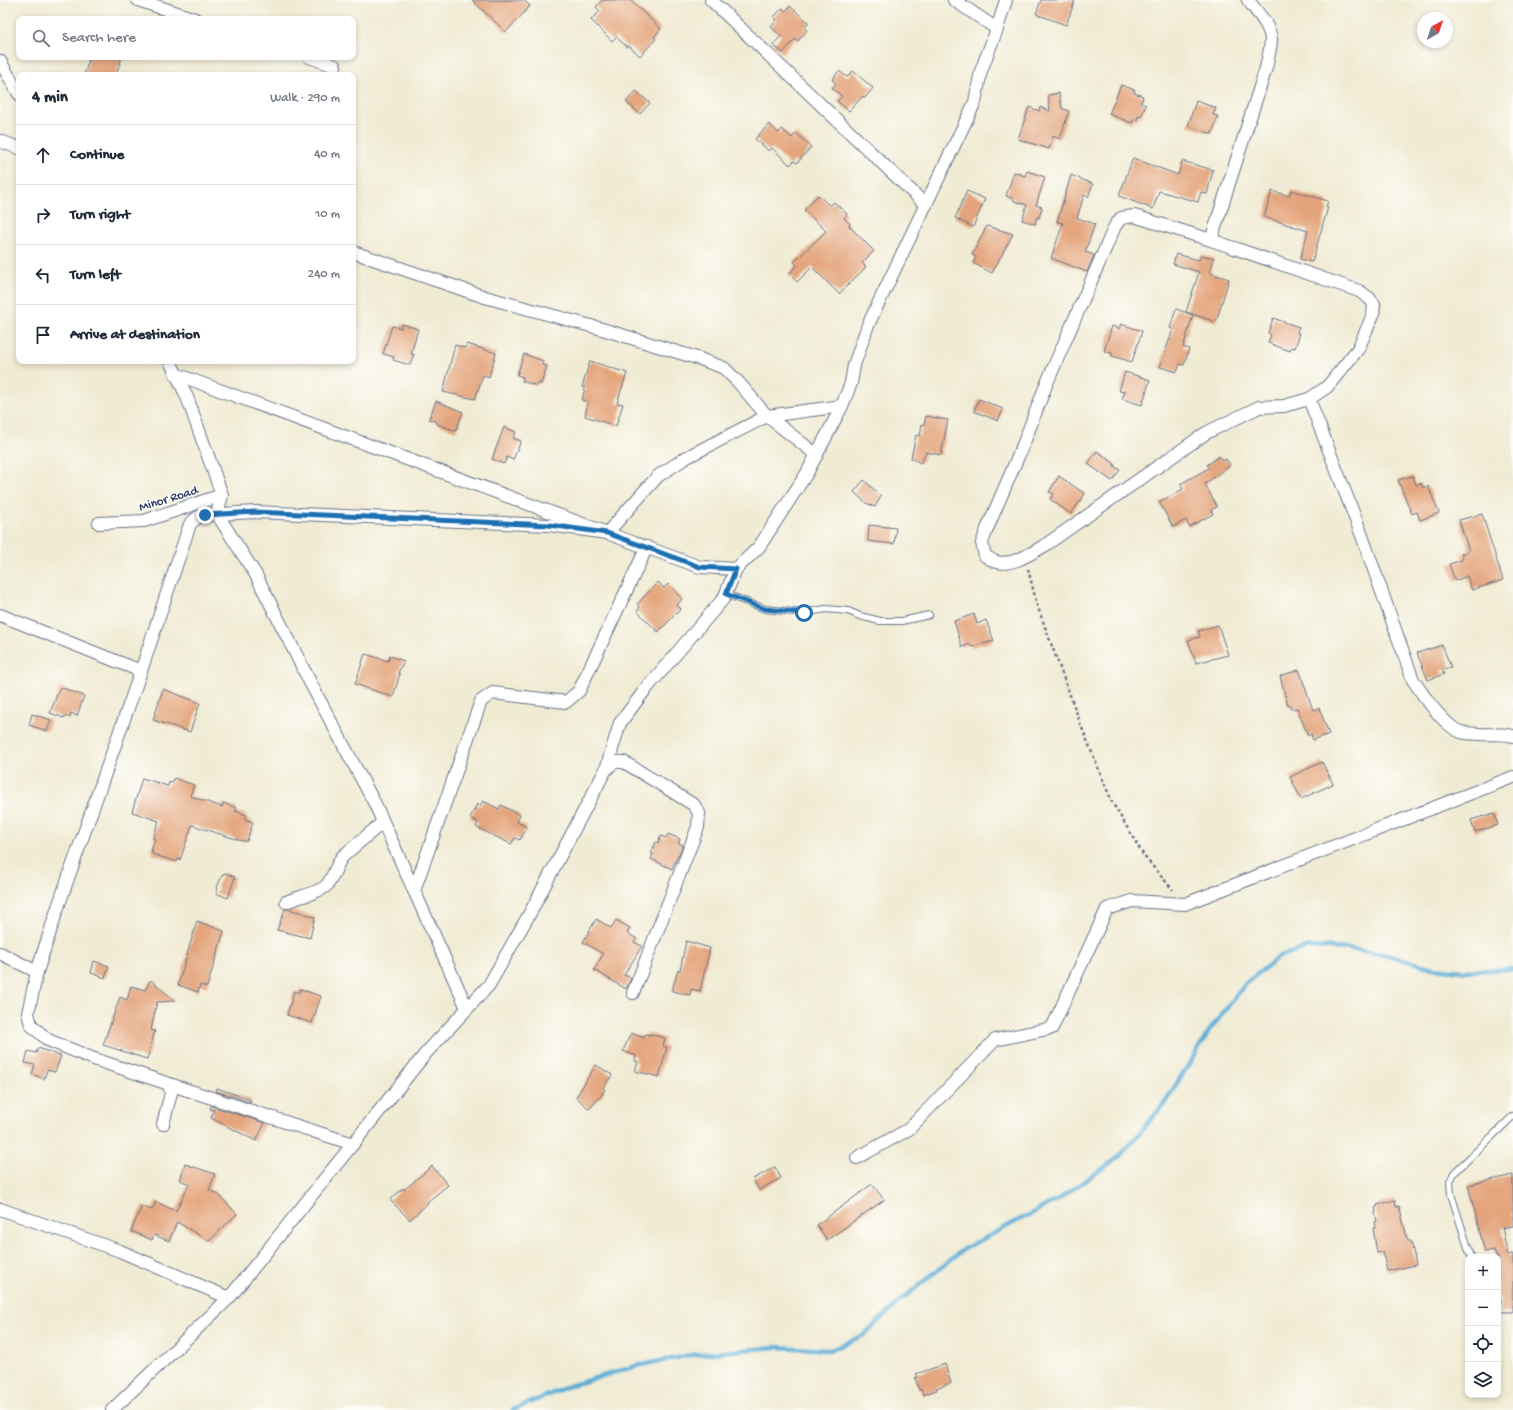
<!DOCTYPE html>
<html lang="en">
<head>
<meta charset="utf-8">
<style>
  body { margin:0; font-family:"Gochi Hand",sans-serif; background:#f6f6f7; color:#1f2937 }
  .controls { position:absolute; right:12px; bottom:12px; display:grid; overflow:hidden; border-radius:8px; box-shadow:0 2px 6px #0003 }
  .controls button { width:36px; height:36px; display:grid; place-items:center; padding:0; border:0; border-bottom:1px solid #e0e1e3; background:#fff; color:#1f2937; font:20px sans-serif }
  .compass { position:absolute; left:1417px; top:12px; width:36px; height:36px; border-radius:50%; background:#fff; box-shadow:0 2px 6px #0003; rotate:40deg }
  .stop { position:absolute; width:12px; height:12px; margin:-9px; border:3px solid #1f6fb2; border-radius:50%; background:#fff }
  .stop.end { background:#1f6fb2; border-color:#fff; box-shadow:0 1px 4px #0008 }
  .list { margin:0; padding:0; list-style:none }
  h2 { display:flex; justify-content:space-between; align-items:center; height:52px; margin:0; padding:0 16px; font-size:17px }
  h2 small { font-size:13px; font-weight:400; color:#747a83 }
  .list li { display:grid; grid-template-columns:26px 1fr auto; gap:12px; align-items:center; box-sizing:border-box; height:60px; padding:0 16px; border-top:1px solid #e0e1e3 }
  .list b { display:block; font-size:15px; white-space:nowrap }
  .list em { font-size:13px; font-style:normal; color:#747a83 }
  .icon { flex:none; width:22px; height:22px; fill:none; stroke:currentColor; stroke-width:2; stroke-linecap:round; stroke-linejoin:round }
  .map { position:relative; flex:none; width:1513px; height:1410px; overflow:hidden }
  .search { position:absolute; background:#fff; box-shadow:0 2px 6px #0003; left:16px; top:16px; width:340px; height:44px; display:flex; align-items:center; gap:10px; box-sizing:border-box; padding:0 14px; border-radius:8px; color:#747a83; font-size:15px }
  .panel { position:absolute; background:#fff; box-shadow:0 2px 6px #0003; left:16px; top:72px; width:340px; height:292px; border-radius:8px }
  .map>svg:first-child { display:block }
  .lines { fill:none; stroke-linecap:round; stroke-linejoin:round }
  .stream { stroke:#5cadd7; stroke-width:4.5 }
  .building { fill:#e4a57d }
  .lane-casing { stroke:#667187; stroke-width:8 }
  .street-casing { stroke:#667187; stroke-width:14 }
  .path { stroke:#667187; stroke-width:2.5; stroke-dasharray:3 3; stroke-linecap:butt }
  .lane { stroke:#fff; stroke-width:6 }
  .street { stroke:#fff; stroke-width:12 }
  .route { stroke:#1f6fb2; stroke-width:5 }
  .labels { text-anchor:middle; stroke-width:3; stroke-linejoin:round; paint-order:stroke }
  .street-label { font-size:13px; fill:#1b2f5e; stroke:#fdfcf7 }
</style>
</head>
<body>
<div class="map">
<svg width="1513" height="1410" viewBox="0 0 1513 1410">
  <rect width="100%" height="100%" fill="#fdfcf7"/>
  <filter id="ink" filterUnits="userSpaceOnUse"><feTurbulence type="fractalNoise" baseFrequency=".025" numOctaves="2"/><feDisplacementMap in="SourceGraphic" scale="8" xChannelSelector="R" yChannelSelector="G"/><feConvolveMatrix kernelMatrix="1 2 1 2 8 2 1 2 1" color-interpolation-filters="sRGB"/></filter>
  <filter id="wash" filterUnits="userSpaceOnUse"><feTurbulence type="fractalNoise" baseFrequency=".012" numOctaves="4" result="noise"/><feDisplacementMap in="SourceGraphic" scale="16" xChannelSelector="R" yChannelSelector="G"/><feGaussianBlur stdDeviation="0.9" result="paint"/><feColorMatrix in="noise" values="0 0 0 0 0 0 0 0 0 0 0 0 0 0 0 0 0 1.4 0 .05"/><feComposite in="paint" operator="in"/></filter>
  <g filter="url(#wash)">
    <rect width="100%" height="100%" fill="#f0ebd3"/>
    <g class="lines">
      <path class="stream" d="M513,1410L569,1386L636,1366L691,1355L776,1347L831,1350L864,1335L901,1300L964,1249L1057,1200L1119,1157L1164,1104L1210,1030L1246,983L1280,956L1310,947L1351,949L1391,956L1433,968L1463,971L1513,969"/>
    </g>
    <g id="blocks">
      <g class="building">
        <path d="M472,0H524L530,6L506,32Z"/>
        <path d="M602,0H630L661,29L654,37L656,39L640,56L629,46L627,47L616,37L612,41L591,20L600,11L596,7Z"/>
        <path d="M1041,0H1075L1066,25L1036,14Z"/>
        <path d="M790,6L809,23L804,28L807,30L798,41L795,39L783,53L773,45L781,36L771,27L777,20L774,17L782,8L786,11Z"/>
        <path d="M90,57H122L116,75H84Z"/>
        <path d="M839,71L847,77L853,71L873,88L865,98L863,96L849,111L837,101L842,96L832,88L836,83L832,80Z"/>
        <path d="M1121,85L1135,90L1134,93L1143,96L1141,103L1146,105L1141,117L1138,116L1137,120L1134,119L1132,123L1109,114Z"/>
        <path d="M636,91L650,103L640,114L626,102Z"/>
        <path d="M1059,93L1062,108L1069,111L1060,139L1053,136L1049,149L1018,139L1029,107L1039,111L1040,107L1050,111L1048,95Z"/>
        <path d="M1196,101L1216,108L1213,115L1218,116L1212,134L1188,126Z"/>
        <path d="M769,124L779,133L782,129L792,138L796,133L811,147L797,163L794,161L790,165L772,148L769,151L755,139Z"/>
        <path d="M1133,158L1178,175L1182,161L1213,170L1207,194L1201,192L1198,202L1159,191L1153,209L1119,196Z"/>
        <path d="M1027,171L1045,177L1036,205L1042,207L1039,218L1037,217L1035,224L1022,220L1027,205L1014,201V199L1006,196L1014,172L1025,176Z"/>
        <path d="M1071,175L1093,184L1088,197L1084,195L1077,218L1095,224L1085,252L1094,255L1087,272L1051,258L1063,223L1057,222Z"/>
        <path d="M1291,190L1328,201L1326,207H1328L1312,262L1300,259L1308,231L1264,217L1272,191L1289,196Z"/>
        <path d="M967,191L985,199L973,227L955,218Z"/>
        <path d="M818,195L830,206L834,202L847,214L844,218L850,224L849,226L874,251L862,263L866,267L839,294L812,267L797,282L789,274L797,265L794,262L826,231L804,210Z"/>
        <path d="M987,226L1013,234L992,273L973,263L976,257L972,255Z"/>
        <path d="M1176,254L1199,260L1201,255L1214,258L1210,273L1229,279L1216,322L1186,312L1199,272L1173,264Z"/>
        <path d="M1176,309L1193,315L1183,347L1189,349L1184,365L1180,364L1177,372L1160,367L1173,329L1170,328Z"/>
        <path d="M1273,318L1299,327L1297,333L1300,334L1295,348L1291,347L1290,351L1268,343L1271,335L1268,333Z"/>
        <path d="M402,324L418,329L411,354H414L410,365L393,360L394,357L383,354L392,326L401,328Z"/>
        <path d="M1121,324L1142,331L1132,362L1112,356V353L1104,351L1112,326L1119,329Z"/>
        <path d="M467,344L496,353L489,377L483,375L475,399L443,392L455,345L465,348Z"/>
        <path d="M524,354L543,361L542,365L547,366L541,384L538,383L537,386L522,381L523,377L517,375Z"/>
        <path d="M590,361L627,373L617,403L623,404L616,426L585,416L588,402L582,400L585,388L582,387Z"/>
        <path d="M1125,372L1150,380L1142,405L1122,399L1125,392L1119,391Z"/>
        <path d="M979,399L1003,409L998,421L974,411Z"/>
        <path d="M436,401L463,412L456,431L437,424V422L429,419Z"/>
        <path d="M926,416L948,420L941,455L926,452L921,463L911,458L916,435L920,436L922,424L924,425Z"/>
        <path d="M504,427L516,432L513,438L521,441L513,460L507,457L504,464L492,459Z"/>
        <path d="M1097,451L1115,464L1114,466L1120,470L1112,481L1088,464Z"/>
        <path d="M1219,456L1222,461L1226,459L1230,465L1205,484L1217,507L1211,510L1213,514L1189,527L1186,520L1173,527L1159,502L1183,489L1180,484L1209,468L1207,465Z"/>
        <path d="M1059,476L1085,494L1071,514L1050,499L1054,494L1049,492Z"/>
        <path d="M1413,476L1416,485L1421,483L1423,488L1428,486L1439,513L1420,520L1417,512L1412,514L1398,480Z"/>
        <path d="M864,480L881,496L875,507L866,503L854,492Z"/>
        <path d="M1482,514L1503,580L1472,590L1467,576L1455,581L1449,564L1462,560L1463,558L1461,554L1469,551L1459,520Z"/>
        <path d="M869,525L896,528L894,544L868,541Z"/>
        <path d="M658,582L664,588L668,584L682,599L677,605L681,609L658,632L637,611L640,607L637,604Z"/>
        <path d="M974,614L977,624L986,620L994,641L971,647L970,644L962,647L954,621Z"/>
        <path d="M1218,625L1228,655L1196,663L1188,640L1200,637L1198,631Z"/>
        <path d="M1442,645L1451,667L1442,670L1444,674L1428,680L1417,653Z"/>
        <path d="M365,654L388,661L390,656L404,661L398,673L400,674L393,697L355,684Z"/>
        <path d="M1299,670L1313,710L1319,708L1329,734L1313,740L1311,734L1308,736L1297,708L1291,709L1290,705L1288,706L1280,676Z"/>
        <path d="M60,687L84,696L77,716L71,713L70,718L65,716L64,718L50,713Z"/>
        <path d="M163,689L200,703L190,732L153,720Z"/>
        <path d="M32,714L51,720L47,731L29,725Z"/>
        <path d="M1322,762L1333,784L1301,799L1290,777Z"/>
        <path d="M142,778L168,786L169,782L172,783L174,778L194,785L190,796L222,807L223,803L237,808L235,811L247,815L245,819L253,822L247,841H242L192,825L180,860L178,859L177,862L152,854L153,851H151L155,839L153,838L159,821L132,812Z"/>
        <path d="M483,801L499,809L501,805L520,815L517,822L527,827L520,840L515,838L511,844L476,827L478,822L470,818L477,804L480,806Z"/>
        <path d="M1494,813L1498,825L1475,832L1471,820Z"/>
        <path d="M668,834L680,839L678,843L683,845L672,869L651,859L653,854L651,853L656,842L658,843L661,836L666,838Z"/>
        <path d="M225,873L235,877L228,898L216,893L218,888L217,887L223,874Z"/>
        <path d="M285,909H289L315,917L310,938L277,930Z"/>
        <path d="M596,919L611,928L616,920L630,928L627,933L637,939L634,942L642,946L624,975L631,978L626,989L594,970L603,954L583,942Z"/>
        <path d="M197,921L224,931L207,987L200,985L198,992L178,985Z"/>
        <path d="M686,941L710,948L700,991L691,989L690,995L672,991L678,970H680Z"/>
        <path d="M94,961L109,966L105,978L91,973Z"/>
        <path d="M151,980L175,1001L157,1002L151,1030L155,1031L147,1059L103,1045L120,997L127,1000L131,986L145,990Z"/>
        <path d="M300,989L321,996L312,1023L287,1015L294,991L299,993Z"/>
        <path d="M631,1033L644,1038L645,1034L649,1035L650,1034L665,1038L663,1046L667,1047L659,1077L635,1071L638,1062L635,1061L636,1056L623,1051Z"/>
        <path d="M38,1048L61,1056L55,1072L47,1070L44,1079L32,1074L35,1065L25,1063L28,1051L36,1053Z"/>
        <path d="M596,1065L612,1075L603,1088L605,1090L602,1093L603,1094L589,1109L576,1097Z"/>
        <path d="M217,1088L251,1100L250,1102L216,1091Z"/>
        <path d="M211,1106L265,1123L256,1141L211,1118L214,1110L210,1109Z"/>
        <path d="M185,1164L215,1174L209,1190L218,1194L237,1214L209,1241L177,1222L169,1241L154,1235L152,1240L131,1231L142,1206L152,1210L156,1202L176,1211L189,1184L180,1180Z"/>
        <path d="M432,1166L448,1185L427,1202L428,1203L410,1220L390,1200L403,1188L404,1190Z"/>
        <path d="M775,1167L781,1178L759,1190L753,1179Z"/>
        <path d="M1513,1175V1226L1502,1228L1508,1255L1513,1254V1312H1500L1501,1299L1498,1300V1257H1496L1494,1250L1485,1252L1468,1185Z"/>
        <path d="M872,1184L884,1200L827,1240L817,1225Z"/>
        <path d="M1395,1200L1396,1207L1399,1206L1408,1241H1411L1416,1265L1387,1271L1383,1252L1377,1253L1373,1228L1376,1227L1375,1222L1377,1221L1375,1213L1376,1212L1375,1208L1377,1207V1205Z"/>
        <path d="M945,1364L951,1383L936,1388L937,1390L923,1395L921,1389L919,1390L915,1378L918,1377L916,1374Z"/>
      </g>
    </g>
  </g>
  <g filter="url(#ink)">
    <use href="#blocks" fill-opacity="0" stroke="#667187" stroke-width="1"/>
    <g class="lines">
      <g class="lane-casing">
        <g id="lane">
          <path d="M726,594L765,609L803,613L826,609L848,611L860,616L880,621H902L929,615"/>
          <path d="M1471,1257L1451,1194L1450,1182L1454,1173L1513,1116"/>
        </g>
      </g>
      <g class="street-casing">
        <g id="street">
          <path d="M138,0L195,19"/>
          <path d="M711,0L926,205"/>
          <path d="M954,0L997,29"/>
          <path d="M309,57L335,66"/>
          <path d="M0,61L19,94"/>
          <path d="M0,141L19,148"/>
          <path d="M1211,240L1359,291L1369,298L1374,304L1373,315L1358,349L1327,387L1309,399L1284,406L1259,407L1206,433L1044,546C1031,553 1013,566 997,562C993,561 989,558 985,556L982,543L987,529L1023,445L1046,385L1115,226L1121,218L1134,216L1211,240L1266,68C1268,58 1271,48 1271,39C1269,24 1256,11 1248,0"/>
          <path d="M353,252L485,297L602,329L700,359L724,368L739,383L767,416L817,455"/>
          <path d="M170,361L187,397L222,495L217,514L256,575L312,686L375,804L467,1008"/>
          <path d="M176,374L607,533L658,476L687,457L767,416L842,406"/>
          <path d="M1309,399L1361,533L1413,680C1422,694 1445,727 1461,732C1466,734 1474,733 1479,734C1491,735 1502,733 1513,736"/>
          <path d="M99,523L144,521L222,495"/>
          <path d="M0,615L141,671"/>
          <path d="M606,769L620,723L645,690L724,598L736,569"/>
          <path d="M414,891L481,701L493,693L566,702L579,691L647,547"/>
          <path d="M286,902C295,898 321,892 327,885C334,876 336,866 342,857L383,822"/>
          <path d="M0,953L37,972"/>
          <path d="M169,1084L353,1144"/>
          <path d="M163,1124L171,1093L169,1084L94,1059L48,1040L31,1025L28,1013L37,972L58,907L141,671L190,524L198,517L205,515L255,512L549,525L607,533L700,567L736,569L759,547L807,473L842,406L851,383L854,365L868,325L975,102L981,71L997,29L1006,0"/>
          <path d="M857,1158L909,1129L995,1040L1052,1028L1107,909L1132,901L1185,904L1513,777"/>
          <path d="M0,1209L120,1251L229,1298"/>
          <path d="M112,1410L229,1298L426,1053L489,985L530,913L605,771L614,762H624L694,805L699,813L698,827L633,993"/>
        </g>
      </g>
      <path class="path" d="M1028,569L1037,605L1082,728L1112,802L1144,856L1173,890"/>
      <use href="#lane" class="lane"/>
      <use href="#street" class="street"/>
    </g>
  </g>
  <g class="lines" filter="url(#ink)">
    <path class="route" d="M205,515L255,512L549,525L607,533L700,567L736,569L726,594L765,609L804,613"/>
  </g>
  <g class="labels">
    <g class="street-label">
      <text transform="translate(168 497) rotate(-17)" y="5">Minor Road</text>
    </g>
  </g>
</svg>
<div class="controls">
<button>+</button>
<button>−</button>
<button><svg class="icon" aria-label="locate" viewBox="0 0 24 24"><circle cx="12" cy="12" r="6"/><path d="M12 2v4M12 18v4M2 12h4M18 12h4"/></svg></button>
<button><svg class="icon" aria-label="layers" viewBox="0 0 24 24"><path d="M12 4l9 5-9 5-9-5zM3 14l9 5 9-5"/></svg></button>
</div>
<svg class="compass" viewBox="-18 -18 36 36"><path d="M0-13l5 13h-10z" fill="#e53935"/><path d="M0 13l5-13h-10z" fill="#747a83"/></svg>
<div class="stop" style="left:804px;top:613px"></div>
<div class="stop end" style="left:205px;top:515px"></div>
<div class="search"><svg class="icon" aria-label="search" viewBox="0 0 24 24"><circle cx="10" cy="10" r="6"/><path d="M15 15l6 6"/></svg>Search here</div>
<section class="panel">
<h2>4 min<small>Walk · 290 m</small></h2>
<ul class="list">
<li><svg class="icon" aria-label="ahead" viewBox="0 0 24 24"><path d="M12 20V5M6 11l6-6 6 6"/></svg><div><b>Continue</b></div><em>40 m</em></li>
<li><svg class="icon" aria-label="right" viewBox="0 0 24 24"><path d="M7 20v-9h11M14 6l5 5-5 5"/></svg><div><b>Turn right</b></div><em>10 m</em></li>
<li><svg class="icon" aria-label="left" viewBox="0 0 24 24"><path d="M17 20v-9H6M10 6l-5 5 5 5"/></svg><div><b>Turn left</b></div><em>240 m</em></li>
<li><svg class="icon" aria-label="arrive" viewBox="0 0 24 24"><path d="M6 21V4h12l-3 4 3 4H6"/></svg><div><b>Arrive at destination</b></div></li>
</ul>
</section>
</div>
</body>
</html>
